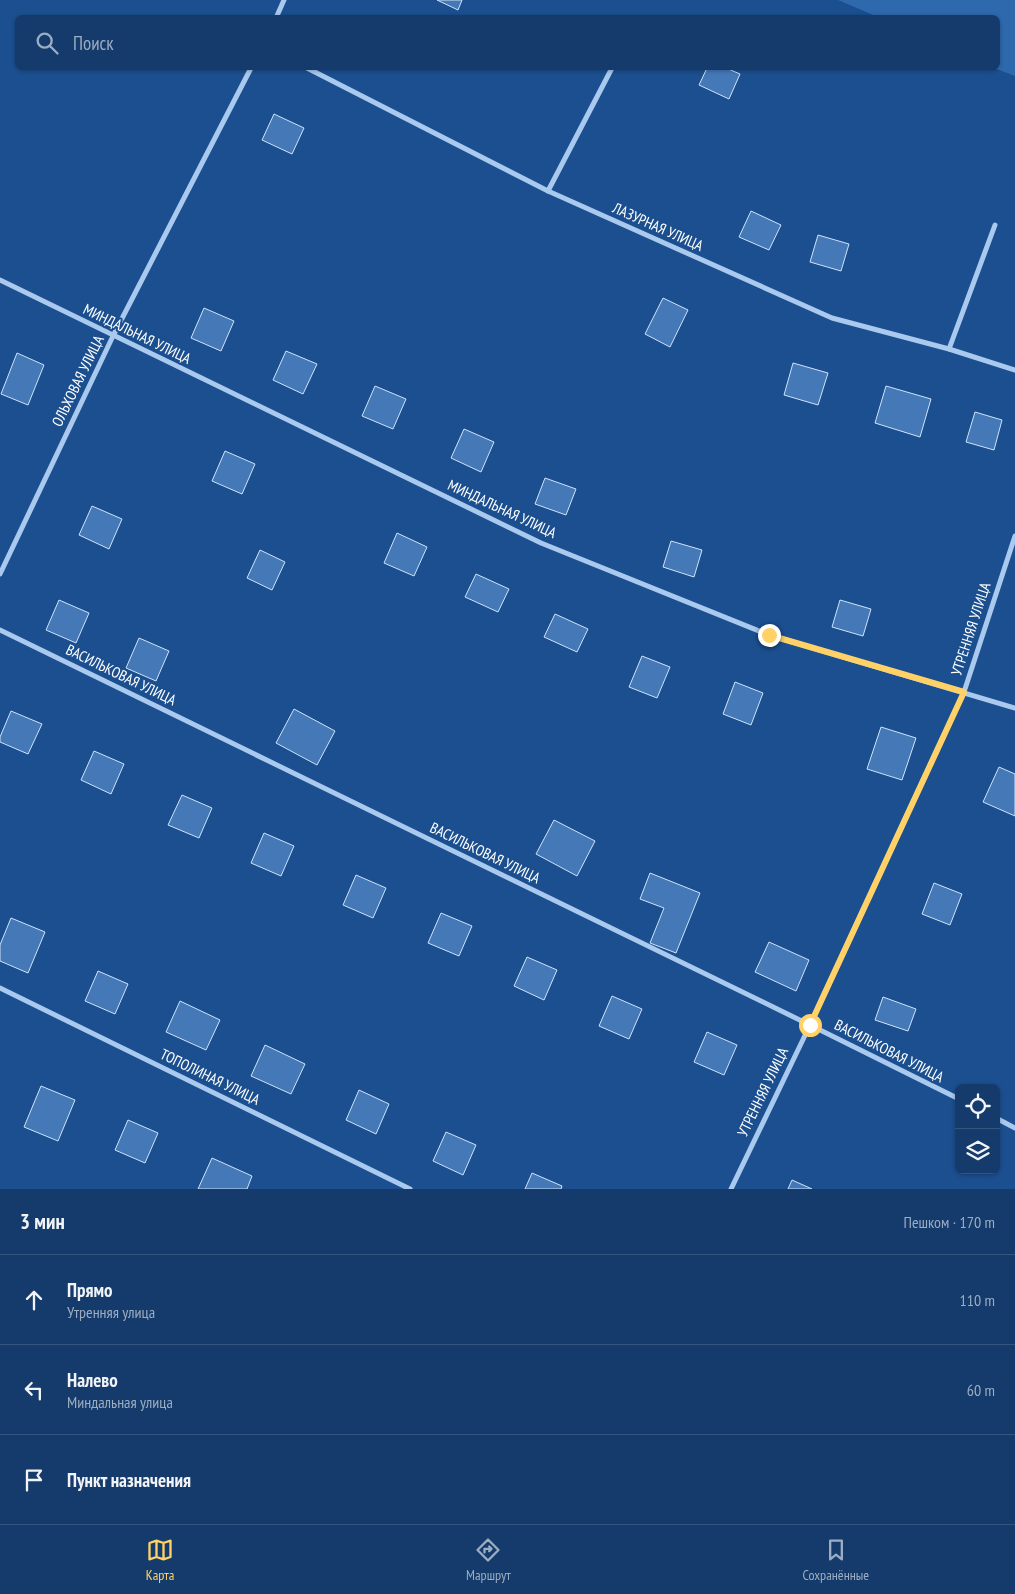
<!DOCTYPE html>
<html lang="ru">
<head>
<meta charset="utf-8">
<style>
  body { margin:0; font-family:"PT Sans Narrow",sans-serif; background:#1d4271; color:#f1f3f6 }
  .controls { position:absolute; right:15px; bottom:15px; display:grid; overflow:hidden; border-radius:8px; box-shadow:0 1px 4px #0004 }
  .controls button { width:45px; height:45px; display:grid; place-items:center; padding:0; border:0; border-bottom:1px solid #33557e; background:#143b6b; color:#f1f3f6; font:25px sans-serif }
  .stop { position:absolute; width:15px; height:15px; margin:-11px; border:4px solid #ffd166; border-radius:50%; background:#fff }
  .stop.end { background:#ffd166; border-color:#fff; box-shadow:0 1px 5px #0008 }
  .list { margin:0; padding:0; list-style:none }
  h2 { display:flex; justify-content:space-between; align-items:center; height:65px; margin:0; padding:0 20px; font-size:21px }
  h2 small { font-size:16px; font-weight:400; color:#9dadc1 }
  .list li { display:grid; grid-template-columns:32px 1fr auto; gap:15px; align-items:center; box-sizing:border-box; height:90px; padding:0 20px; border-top:1px solid #33557e }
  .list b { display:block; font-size:19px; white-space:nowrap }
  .list p { margin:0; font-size:16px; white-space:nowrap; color:#9dadc1 }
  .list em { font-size:16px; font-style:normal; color:#9dadc1 }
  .icon { flex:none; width:28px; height:28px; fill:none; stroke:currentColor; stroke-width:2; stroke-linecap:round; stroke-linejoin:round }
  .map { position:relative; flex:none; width:1015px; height:1189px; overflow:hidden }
  .search { position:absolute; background:#143b6b; box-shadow:0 1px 4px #0004; left:15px; right:15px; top:15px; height:55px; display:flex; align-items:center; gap:12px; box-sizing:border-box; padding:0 18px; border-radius:8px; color:#9dadc1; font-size:19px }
  .sheet { height:335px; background:#143b6b }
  nav { display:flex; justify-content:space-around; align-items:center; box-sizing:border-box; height:70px; border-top:1px solid #33557e; background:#143b6b; font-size:14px; color:#9dadc1 }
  nav a { display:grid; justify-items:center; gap:2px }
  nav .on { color:#ffd166 }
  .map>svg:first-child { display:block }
  .green { fill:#2e69ad }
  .building { fill:#4478b7; stroke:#cfe3fa }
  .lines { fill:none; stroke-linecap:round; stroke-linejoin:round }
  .minor { stroke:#a9c9ee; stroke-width:5 }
  .route { stroke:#ffd166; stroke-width:6 }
  .labels { text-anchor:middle; stroke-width:4; stroke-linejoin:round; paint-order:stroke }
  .street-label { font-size:15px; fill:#fff; stroke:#1b4f8f }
</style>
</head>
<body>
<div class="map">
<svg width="1015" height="1189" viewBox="0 0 1015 1189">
  <rect width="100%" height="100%" fill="#1b4f8f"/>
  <path class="green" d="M838,0H1015V76L994,68H998V18L878,17Z"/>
  <g class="building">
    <path d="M437,0H462L458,10Z"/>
    <path d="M707,68H726L740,74L729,99L699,85Z"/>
    <path d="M274,114L304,128L292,154L262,140Z"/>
    <path d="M751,211L781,225L769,250L739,237Z"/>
    <path d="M818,235L849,244L841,271L810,262Z"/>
    <path d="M663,298L688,310L670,347L645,334Z"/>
    <path d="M204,308L234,321L221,351L191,338Z"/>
    <path d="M286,351L317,364L303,394L273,380Z"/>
    <path d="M17,353L44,365L28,405L1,394Z"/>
    <path d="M793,363L828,373L818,405L784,395Z"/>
    <path d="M375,386L406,399L393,429L362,416Z"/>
    <path d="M886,386L931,399L920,437L875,423Z"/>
    <path d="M975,412L1002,420L994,450L966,442Z"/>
    <path d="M464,429L494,442L481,472L451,458Z"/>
    <path d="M225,451L255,464L242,494L212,481Z"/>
    <path d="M545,478L576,489L566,515L535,504Z"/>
    <path d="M92,506L122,519L109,549L79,535Z"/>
    <path d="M397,533L427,547L414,576L384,563Z"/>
    <path d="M671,541L702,550L694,577L663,567Z"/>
    <path d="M260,550L285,562L272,590L247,578Z"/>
    <path d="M476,574L509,589L498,612L465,597Z"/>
    <path d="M59,600L89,613L76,643L46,630Z"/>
    <path d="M840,600L871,609L863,636L832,627Z"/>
    <path d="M555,614L588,629L577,652L544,637Z"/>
    <path d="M139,638L169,651L156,681L126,668Z"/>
    <path d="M642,656L670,667L657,698L629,687Z"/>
    <path d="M735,682L763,693L751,725L723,714Z"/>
    <path d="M294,709L335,731L317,765L276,743Z"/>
    <path d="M11,711L42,724L28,754L0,742V737Z"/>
    <path d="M881,727L916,738L902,780L867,769Z"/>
    <path d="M94,751L124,764L111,794L81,780Z"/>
    <path d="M999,767L1015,774V816L983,802Z"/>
    <path d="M182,795L212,808L199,838L168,825Z"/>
    <path d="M554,820L595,841L577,876L536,854Z"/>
    <path d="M264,833L294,846L281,876L251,863Z"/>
    <path d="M650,873L700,893L676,953L650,943L664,908L640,899Z"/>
    <path d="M356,875L386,888L373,918L343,905Z"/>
    <path d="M934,883L962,894L950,925L922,914Z"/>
    <path d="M441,913L472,926L459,956L428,943Z"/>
    <path d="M11,918L45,932L28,973L0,961V945Z"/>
    <path d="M769,942L809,960L796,991L755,972Z"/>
    <path d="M527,957L557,970L544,1000L514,986Z"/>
    <path d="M98,971L128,984L115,1014L85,1001Z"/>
    <path d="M612,996L642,1009L629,1039L599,1026Z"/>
    <path d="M883,997L916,1009L908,1031L875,1020Z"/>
    <path d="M180,1001L220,1020L206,1050L166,1032Z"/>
    <path d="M707,1032L737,1045L724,1075L694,1062Z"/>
    <path d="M265,1045L305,1064L291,1094L251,1076Z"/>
    <path d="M41,1086L75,1100L58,1141L24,1127Z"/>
    <path d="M359,1090L389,1104L376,1134L346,1120Z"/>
    <path d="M128,1120L158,1133L145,1163L115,1150Z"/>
    <path d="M446,1132L476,1145L463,1175L433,1161Z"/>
    <path d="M212,1158L252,1176L247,1189H198Z"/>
    <path d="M532,1173L562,1186L561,1189H525Z"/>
    <path d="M792,1180L812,1189H788Z"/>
  </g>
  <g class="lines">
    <g class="minor">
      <path d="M276,18L284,0"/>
      <path d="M307,68L548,191L832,318L949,349L1015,370"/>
      <path d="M548,191L612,68"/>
      <path d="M0,280L541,543L769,635L1015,708"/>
      <path d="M949,349L995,225"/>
      <path d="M0,574L113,336L251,68"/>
      <path d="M0,630L810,1025L959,1099"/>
      <path d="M0,988L410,1189"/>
      <path d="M996,1118L1015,1128"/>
      <path d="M731,1189L810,1025L964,692L1015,536"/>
    </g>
  </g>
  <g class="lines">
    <path class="route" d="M769,635L964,692L810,1025"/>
  </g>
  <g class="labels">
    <g class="street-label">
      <text transform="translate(658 227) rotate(24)" y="5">ЛАЗУРНАЯ УЛИЦА</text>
      <text transform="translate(137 334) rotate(26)" y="5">МИНДАЛЬНАЯ УЛИЦА</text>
      <text transform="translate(78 381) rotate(-64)" y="5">ОЛЬХОВАЯ УЛИЦА</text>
      <text transform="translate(502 509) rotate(25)" y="5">МИНДАЛЬНАЯ УЛИЦА</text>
      <text transform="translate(971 629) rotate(-72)" y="5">УТРЕННЯЯ УЛИЦА</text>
      <text transform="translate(121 675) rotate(26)" y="5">ВАСИЛЬКОВАЯ УЛИЦА</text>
      <text transform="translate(485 853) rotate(26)" y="5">ВАСИЛЬКОВАЯ УЛИЦА</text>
      <text transform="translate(889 1051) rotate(27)" y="5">ВАСИЛЬКОВАЯ УЛИЦА</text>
      <text transform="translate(210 1077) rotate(26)" y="5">ТОПОЛИНАЯ УЛИЦА</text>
      <text transform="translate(763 1092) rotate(-64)" y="5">УТРЕННЯЯ УЛИЦА</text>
    </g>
  </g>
</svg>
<div class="controls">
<button><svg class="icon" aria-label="locate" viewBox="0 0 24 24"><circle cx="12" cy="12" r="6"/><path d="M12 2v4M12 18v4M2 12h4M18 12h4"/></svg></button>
<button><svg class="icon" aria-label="layers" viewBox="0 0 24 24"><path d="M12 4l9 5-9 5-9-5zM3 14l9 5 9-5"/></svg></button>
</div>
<div class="stop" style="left:810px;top:1025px"></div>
<div class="stop end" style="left:769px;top:635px"></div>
<div class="search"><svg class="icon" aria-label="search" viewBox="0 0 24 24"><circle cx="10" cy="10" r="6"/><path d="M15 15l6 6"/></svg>Поиск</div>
</div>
<section class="sheet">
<h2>3 мин<small>Пешком · 170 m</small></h2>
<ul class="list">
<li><svg class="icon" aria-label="ahead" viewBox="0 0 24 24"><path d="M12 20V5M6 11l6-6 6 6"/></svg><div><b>Прямо</b><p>Утренняя улица</p></div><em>110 m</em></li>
<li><svg class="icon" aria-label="left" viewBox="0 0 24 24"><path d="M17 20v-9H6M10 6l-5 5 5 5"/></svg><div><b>Налево</b><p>Миндальная улица</p></div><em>60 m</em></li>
<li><svg class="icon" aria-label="arrive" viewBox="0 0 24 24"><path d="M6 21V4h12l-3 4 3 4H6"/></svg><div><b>Пункт назначения</b></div></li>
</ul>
</section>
<nav>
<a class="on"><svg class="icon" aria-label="map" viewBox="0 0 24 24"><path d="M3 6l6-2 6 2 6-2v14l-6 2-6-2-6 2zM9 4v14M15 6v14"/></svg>Карта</a>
<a><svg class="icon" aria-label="directions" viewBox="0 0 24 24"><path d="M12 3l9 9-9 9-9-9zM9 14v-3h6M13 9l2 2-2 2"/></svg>Маршрут</a>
<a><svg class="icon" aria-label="saved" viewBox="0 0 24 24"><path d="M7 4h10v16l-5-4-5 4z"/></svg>Сохранённые</a>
</nav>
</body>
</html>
